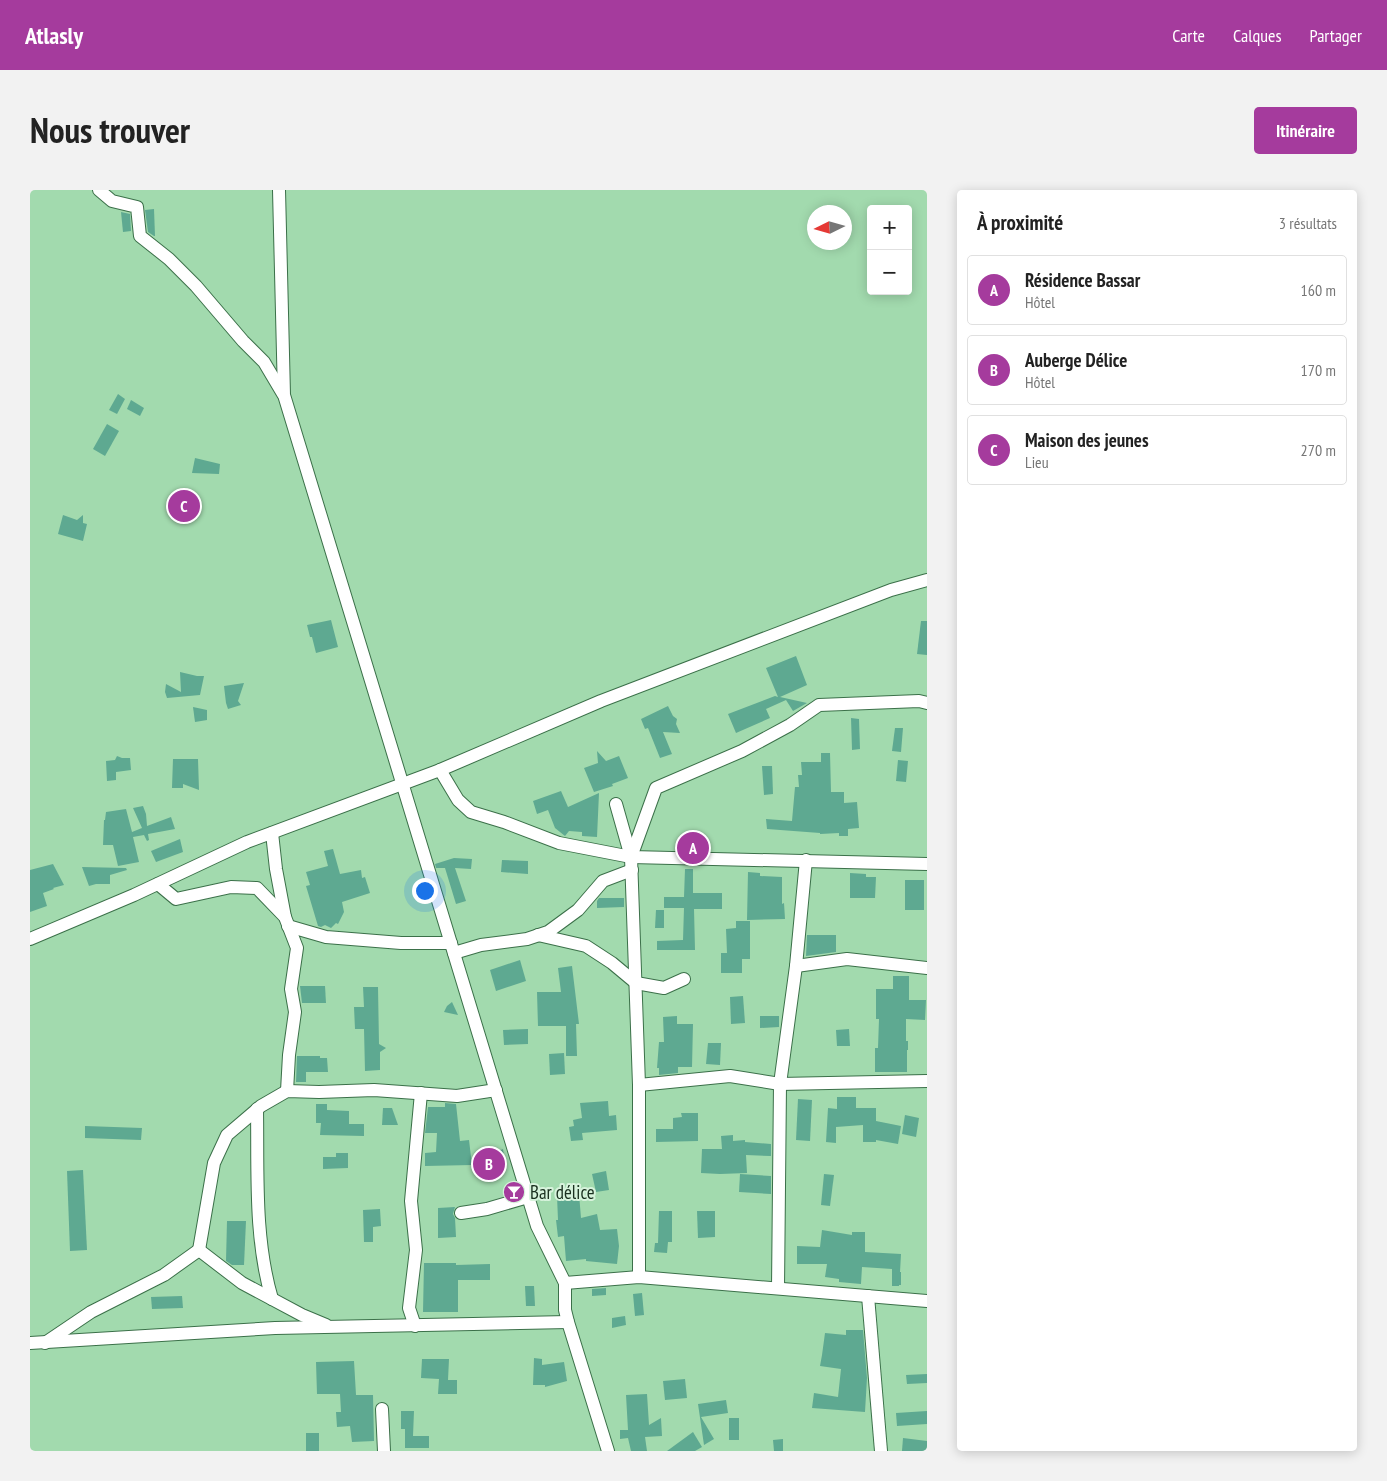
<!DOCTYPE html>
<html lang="fr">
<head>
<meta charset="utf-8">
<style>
  body { margin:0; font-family:"PT Sans Narrow",sans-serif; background:#f2f2f2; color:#222 }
  .controls { position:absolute; right:15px; top:15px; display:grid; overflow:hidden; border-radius:5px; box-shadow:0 2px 12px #0003 }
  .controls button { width:45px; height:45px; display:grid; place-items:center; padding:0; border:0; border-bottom:1px solid #e0e0e0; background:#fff; color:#222; font:25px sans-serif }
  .compass { position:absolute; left:777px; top:15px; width:45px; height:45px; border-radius:50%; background:#fff; box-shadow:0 2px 12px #0003; rotate:265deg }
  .you { position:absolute; left:394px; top:700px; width:18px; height:18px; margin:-12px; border:4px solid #fff; border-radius:50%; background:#1a73e8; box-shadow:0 0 0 8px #1a73e833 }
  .badge { display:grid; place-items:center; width:32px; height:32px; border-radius:50%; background:#a53b9d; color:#fff; font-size:16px; font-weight:700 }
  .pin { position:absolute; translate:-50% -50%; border:2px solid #fff; box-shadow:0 1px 5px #0006 }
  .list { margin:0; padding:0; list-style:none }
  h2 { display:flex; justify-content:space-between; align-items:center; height:65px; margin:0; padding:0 20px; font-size:21px }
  h2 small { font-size:16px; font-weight:400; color:#767676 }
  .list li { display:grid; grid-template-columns:32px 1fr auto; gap:15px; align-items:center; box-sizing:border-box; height:70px; margin:0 10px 10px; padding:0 10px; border:1px solid #e0e0e0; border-radius:5px }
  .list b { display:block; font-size:19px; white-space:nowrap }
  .list p { margin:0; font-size:16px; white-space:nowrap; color:#767676 }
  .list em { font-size:16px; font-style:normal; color:#767676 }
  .map { position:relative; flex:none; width:897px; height:1261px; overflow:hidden; border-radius:5px }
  header { display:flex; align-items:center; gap:30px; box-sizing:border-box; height:70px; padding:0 25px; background:#a53b9d; color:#fff }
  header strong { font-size:24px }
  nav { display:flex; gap:28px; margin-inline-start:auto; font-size:18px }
  .intro { display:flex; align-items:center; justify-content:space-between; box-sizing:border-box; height:120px; padding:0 30px }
  h1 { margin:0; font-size:35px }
  .button { padding:12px 22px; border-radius:5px; background:#a53b9d; color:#fff; font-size:18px; font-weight:700 }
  main { display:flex; gap:30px; padding:0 30px }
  aside { flex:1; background:#fff; border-radius:5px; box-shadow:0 2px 12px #0003 }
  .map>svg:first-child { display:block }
  .building { fill:#5ea991 }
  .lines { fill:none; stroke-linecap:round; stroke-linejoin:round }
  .minor-casing { stroke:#3b7049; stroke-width:14 }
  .minor { stroke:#fff; stroke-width:12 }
  .labels { text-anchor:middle; stroke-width:4; stroke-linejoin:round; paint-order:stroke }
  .poi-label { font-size:19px; fill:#1a301f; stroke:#d7f3dc; text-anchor:start }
</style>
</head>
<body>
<header>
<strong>Atlasly</strong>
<nav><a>Carte</a><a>Calques</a><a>Partager</a></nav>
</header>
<div class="intro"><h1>Nous trouver</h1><a class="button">Itinéraire</a></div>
<main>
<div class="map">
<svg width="897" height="1261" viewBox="0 0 897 1261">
  <rect width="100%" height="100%" fill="#a2daae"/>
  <g class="building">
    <path d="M124,19L125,46H124L118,42L115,20Z"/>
    <path d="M91,22L100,24L101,41L93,42Z"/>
    <path d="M88,204L95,209L87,224L79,220Z"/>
    <path d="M101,210L114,218L110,226L97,219Z"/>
    <path d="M77,234L89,241L75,266L63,259Z"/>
    <path d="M165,268L190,274L189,284L162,283Z"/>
    <path d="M152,301H156L168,308L154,333L140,324Z"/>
    <path d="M33,325L47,330L53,325V333L57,334L53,351L28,344Z"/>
    <path d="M301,430L308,457L286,463L282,447H280L277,435Z"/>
    <path d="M891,431H897V465L887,464Z"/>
    <path d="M766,466L777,495L750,507L777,513L763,521L756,510L736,519L740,528L706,543L698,524L745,506L748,507L736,478Z"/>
    <path d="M150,482L167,486H174L170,505L137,508L135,502L136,494L151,502Z"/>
    <path d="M214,493L208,511L211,515L198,519L196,513L194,496Z"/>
    <path d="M638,516L643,526L647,529L646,534L650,543L633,542L642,564L630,568L618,538L615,539L611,529Z"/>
    <path d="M163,517L177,520V530L165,532Z"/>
    <path d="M821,528L829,529L830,559L822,560Z"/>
    <path d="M865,538H873L871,562L862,561Z"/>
    <path d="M567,561L576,571L589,566L598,588L582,594L583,596L564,602L554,578L568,573Z"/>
    <path d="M791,563H800L801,602H814V613L827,612L829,638L818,639V646H809V643L790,644V643L737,639L736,629L762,631L765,597H769L768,585H772L771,572H791Z"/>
    <path d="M87,566L92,568H100L101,580L86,582V590L77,591L76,571L85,570Z"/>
    <path d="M143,569H168L169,600L153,594V598H142Z"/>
    <path d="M868,570L878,571L876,592L866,591Z"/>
    <path d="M732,576H742L743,604L734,605Z"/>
    <path d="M531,601L538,617L569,603L567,647L552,646V642L539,641L535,646L525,638L518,620L507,624L503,611Z"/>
    <path d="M113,616L116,624L117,636L141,627L145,639L118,644L119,650L117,651L114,645L103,647L109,672L88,676L83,655H73L74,630H75L76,622L96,619L102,642L112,638L103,618Z"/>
    <path d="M150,649L153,662L126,672L121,661Z"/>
    <path d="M303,659L310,684L331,680L332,688L335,687L340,703L312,712L314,722L308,734L306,733L301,738L295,735L291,737L288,736L276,696L280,695L276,682L298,676L294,661Z"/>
    <path d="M424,668L442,669L441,679L425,678L436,711L426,714L415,678H406L405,674Z"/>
    <path d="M472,670L498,671V684L471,682Z"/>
    <path d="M23,674L34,695L23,698L24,699L13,703L17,716L0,722V680Z"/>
    <path d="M52,677L96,678L97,680L80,685V694H66L59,696Z"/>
    <path d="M655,679H663V703H692V719H664L665,760H627V751L653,750L654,718H634V707H654Z"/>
    <path d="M718,682L730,683V686L752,687V714L754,713L755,729L717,730Z"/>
    <path d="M820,683L836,684V687H846L845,708H820Z"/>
    <rect x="875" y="690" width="19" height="30"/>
    <path d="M569,708H594V717L567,718V711Z"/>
    <path d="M626,720H634V738H625Z"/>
    <path d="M706,731H720V769H712V783H691V763H697L696,739L706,738Z"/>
    <path d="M777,745H806V762L776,766Z"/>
    <path d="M490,770L496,791L466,801L460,780Z"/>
    <path d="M542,776L549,834H546L547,866H536V836H508L507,802H531L528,778Z"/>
    <path d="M863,786H879V810H896L895,830L876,829V851H878V860H877V882H845V858H848L849,829H846V799H863Z"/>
    <path d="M270,796H295L296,813H272Z"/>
    <path d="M333,797H348L349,854L356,858L350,862V880L335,881L334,839H325L324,817H334Z"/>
    <path d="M713,806L715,833L701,834L700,807Z"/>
    <path d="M422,812L428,825L414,822L417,816Z"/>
    <path d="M647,826V834H663L662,877H648V883L629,885V878H627L629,852H634L633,827Z"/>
    <path d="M730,826H749V837L730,838Z"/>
    <path d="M498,839V854L474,855L473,840Z"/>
    <path d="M819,839L820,856H807L806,840Z"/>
    <path d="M678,853H691L690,875L676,874Z"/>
    <path d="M534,863L535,884L520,885L519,864Z"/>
    <path d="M267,866H290V868H297L298,882H276V892H266Z"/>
    <path d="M807,907H826V918H846V931L871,936L868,954L846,950V952H833V935L806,937V953L796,952L798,918L807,919Z"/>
    <path d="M768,909L782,910L780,951L766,950Z"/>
    <path d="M578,911L579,926L586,925L587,940L552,943L553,950L541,951L539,937L544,936L543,930L552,928L550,913Z"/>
    <path d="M415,913L426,914L430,951L439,950L442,975L395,976V963L406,962L407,943H395L398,917H415Z"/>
    <path d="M286,914H297V920L319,921V934H334V946L290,945L291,933H286Z"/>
    <path d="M353,918H362L368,935H352Z"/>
    <path d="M651,923H668V951L626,952V939H643V928L652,927Z"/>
    <path d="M875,925L889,928L886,947L872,944Z"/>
    <path d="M55,936L112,938L111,950L55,948Z"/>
    <path d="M703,945V951L715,950V952L741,954V966L716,965L717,983L690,984L671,983L672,959H692L691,946Z"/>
    <path d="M473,959L475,974L457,975L464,963Z"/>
    <path d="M306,963H318V978L293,979V967H306Z"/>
    <path d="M53,980L57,1060L40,1061L37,981Z"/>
    <path d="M576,981L579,1000L566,1002L562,984Z"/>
    <path d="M710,984L741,986V1004L709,1002Z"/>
    <path d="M794,984L804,985L800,1016L791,1015Z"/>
    <path d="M549,1004L551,1028L567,1024L570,1040L587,1039L589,1056L587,1074L556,1071V1069L536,1071L534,1046L528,1047L526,1030H528L527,1006Z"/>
    <path d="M425,1017L423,1024L425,1028L426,1047L408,1048V1018Z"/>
    <path d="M350,1019L351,1036L343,1037V1052H334L333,1020Z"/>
    <path d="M629,1021H642V1052H638L637,1063L624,1062L625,1053H628Z"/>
    <path d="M667,1021H685V1047L668,1048Z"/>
    <path d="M197,1031H216L214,1075H202L196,1071Z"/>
    <path d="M792,1040L822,1045V1042H835V1062L871,1064L870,1082H871V1095H869V1096H862V1079L832,1077L831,1094L809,1092V1089L795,1087L797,1074H767V1056L790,1057Z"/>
    <path d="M394,1073H426V1075L460,1074V1090H428V1122H393Z"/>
    <path d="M495,1096H504L505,1116H496Z"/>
    <path d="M576,1098V1105L562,1106V1099Z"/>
    <path d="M612,1103L614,1125L605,1126L603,1104Z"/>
    <path d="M152,1106L153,1118L122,1119L121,1107Z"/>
    <path d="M595,1126L596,1135L582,1138V1128Z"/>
    <path d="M816,1140H833L837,1188L835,1222L782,1218L784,1203L808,1207L811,1179L790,1176L792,1165L795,1143L816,1145Z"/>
    <path d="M504,1168L512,1169V1175L534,1172L537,1191L515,1197V1195H503Z"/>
    <path d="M392,1169H419L418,1190H427V1204H408L409,1189L391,1188Z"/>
    <path d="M324,1171L326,1205H343L344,1251L322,1252L320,1236L307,1237L306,1222H311L310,1204H287L286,1172Z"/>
    <path d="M897,1184V1193L877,1194L876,1185Z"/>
    <path d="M655,1189L657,1208L635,1210L633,1191Z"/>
    <path d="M617,1204L619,1235L631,1228L632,1246L615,1247L617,1261H601L598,1248L590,1249V1240H598L596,1205Z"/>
    <path d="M696,1210L698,1223L671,1227L684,1249L674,1255L668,1214Z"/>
    <path d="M371,1221H384L383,1246H399V1258H375V1239H371Z"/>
    <path d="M897,1221V1234L867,1236L866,1223Z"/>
    <rect x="699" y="1228" width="10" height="22"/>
    <path d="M663,1242L672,1257L665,1261H637Z"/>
    <rect x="276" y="1243" width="13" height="18"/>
    <path d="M873,1248L897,1251V1261H872Z"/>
    <path d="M753,1249V1261H744L743,1250Z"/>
  </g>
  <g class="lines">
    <g class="minor-casing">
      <g id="minor">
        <path d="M69,0L82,11L107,17L110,46L139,69L166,96L213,151L234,172L253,204"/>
        <path d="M249,0L254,205L507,1036L535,1093V1120L538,1132L578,1261"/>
        <path d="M410,580L428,610L441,622L474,632L529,653L601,667L897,674"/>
        <path d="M586,614L601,667L609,895V1087"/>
        <path d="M242,643L246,679L255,727"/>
        <path d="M601,667L626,598L712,561L760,535L789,515L889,511L897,513"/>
        <path d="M128,694L146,709L201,697L227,698L255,727L267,758L261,799L265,822L259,865L257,901"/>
        <path d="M258,736L296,747L371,753H421"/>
        <path d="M508,745L556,756L582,773L606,793L634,798L654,789"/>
        <path d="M0,749L104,705L217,652L410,580L571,511L861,400L897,390"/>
        <path d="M424,763L451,755L497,749L518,742L548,720L573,691L602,680"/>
        <path d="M766,776L817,769L897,778"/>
        <path d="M609,895L700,886L750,894L897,891"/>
        <path d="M227,919C228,982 224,1048 242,1109"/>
        <path d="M431,1023L457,1019L498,1007"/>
        <path d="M169,1060L184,973L197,945L231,916L257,901L289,902L344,900L427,906L466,900"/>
        <path d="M535,1093L609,1087L897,1111"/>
        <path d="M748,1098L750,894L766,776L776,670"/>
        <path d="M838,1106L851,1261"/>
        <path d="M385,1136L379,1118L386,1060L381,1011L391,903"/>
        <path d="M0,1153L245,1138L538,1132"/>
        <path d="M15,1153L61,1122L134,1085L169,1060L212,1093L272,1125L296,1135"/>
        <path d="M352,1219L354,1261"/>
      </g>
    </g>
    <use href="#minor" class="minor"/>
  </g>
  <defs>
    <g id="bar-disc" transform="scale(1.125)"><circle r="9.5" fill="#a53b9d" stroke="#d7f3dc"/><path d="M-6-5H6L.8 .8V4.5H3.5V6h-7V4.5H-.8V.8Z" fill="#fff"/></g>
  </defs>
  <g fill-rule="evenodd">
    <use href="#bar-disc" x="484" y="1002"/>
  </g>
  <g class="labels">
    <g class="poi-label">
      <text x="500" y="1009">Bar délice</text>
    </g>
  </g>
</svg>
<div class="controls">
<button>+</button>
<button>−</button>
</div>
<svg class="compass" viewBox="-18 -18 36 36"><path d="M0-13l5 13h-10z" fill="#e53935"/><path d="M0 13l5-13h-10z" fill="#767676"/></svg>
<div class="you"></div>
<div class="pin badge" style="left:663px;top:658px">A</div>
<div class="pin badge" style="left:459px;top:974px">B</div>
<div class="pin badge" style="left:154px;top:316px">C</div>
</div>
<aside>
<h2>À proximité<small>3 résultats</small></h2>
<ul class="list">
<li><span class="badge">A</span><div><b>Résidence Bassar</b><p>Hôtel</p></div><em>160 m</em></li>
<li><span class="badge">B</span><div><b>Auberge Délice</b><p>Hôtel</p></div><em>170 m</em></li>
<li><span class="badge">C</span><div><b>Maison des jeunes</b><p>Lieu</p></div><em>270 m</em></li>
</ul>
</aside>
</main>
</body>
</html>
